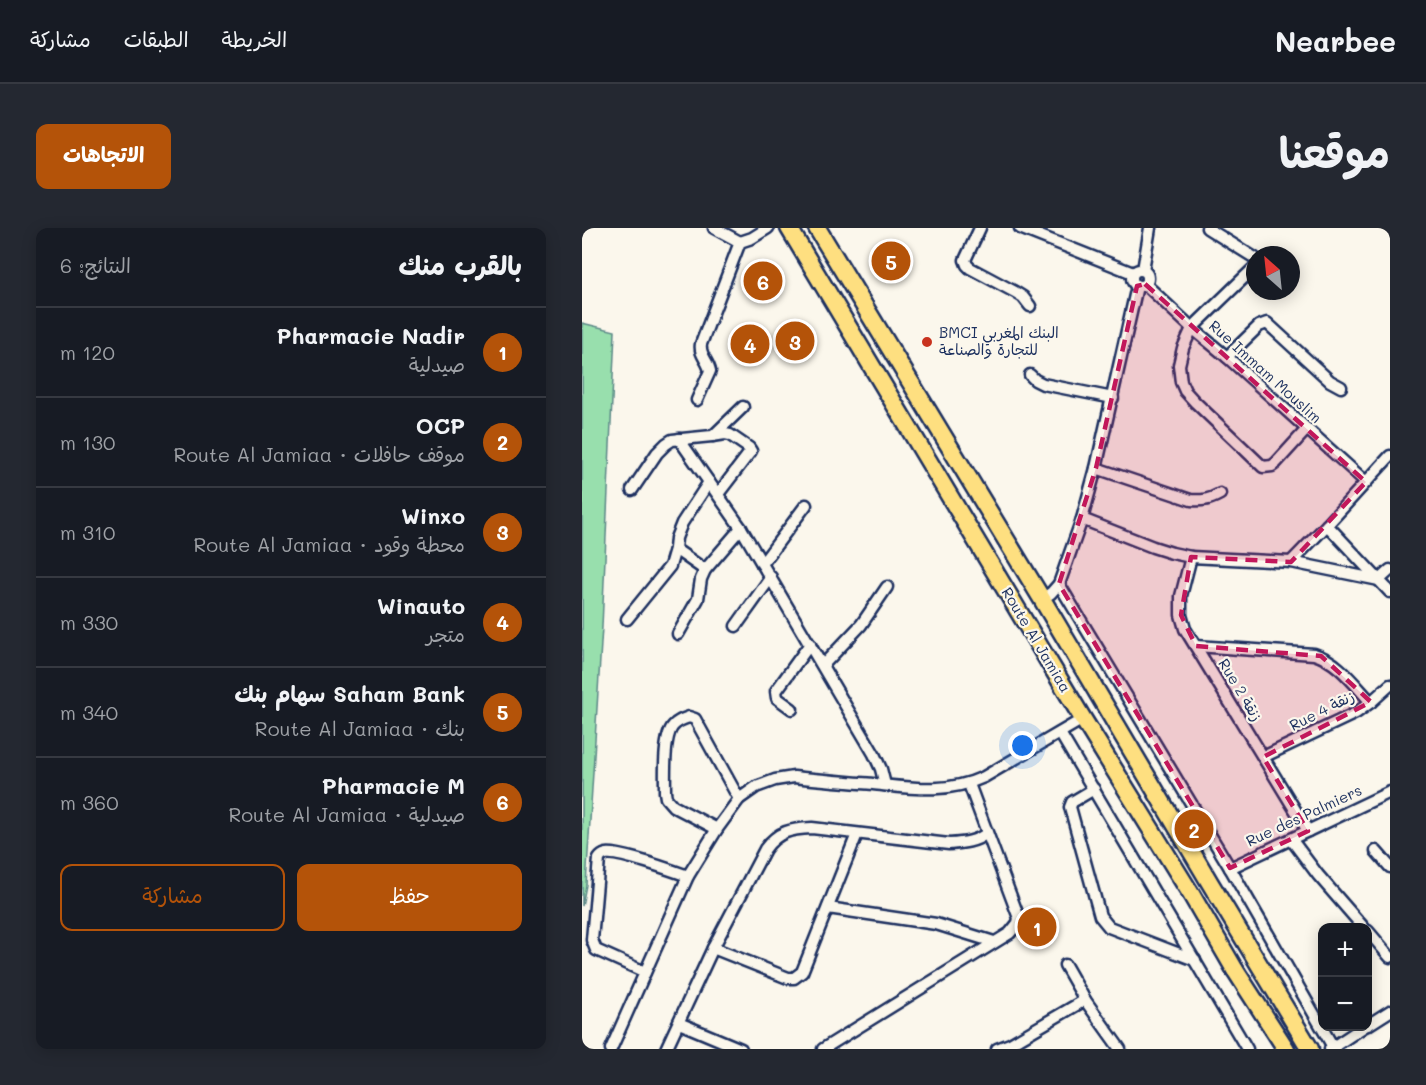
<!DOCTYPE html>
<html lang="ar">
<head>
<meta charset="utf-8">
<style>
  body { margin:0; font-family:Mali,"Playpen Sans Arabic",sans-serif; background:#242831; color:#f1f3f6; direction:rtl }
  .controls { position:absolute; right:18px; bottom:18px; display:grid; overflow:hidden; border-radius:12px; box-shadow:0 3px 15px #0003 }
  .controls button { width:54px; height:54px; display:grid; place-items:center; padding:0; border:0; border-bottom:2px solid #363941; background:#171b24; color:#f1f3f6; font:30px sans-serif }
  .compass { position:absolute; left:664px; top:18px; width:54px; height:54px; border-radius:50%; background:#171b24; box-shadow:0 3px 15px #0003; rotate:333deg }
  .you { position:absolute; left:441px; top:518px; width:21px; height:21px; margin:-15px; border:4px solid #fff; border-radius:50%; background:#1a73e8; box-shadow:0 0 0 9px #1a73e833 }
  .badge { display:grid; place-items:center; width:39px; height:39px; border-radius:50%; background:#b45309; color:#fff; font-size:20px; font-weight:700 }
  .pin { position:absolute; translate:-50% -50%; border:3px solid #fff; box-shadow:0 2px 6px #0006 }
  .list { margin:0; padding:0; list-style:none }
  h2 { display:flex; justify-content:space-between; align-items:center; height:78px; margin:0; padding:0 24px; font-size:26px }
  h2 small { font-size:20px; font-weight:400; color:#9ea1a6 }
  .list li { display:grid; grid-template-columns:39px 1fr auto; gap:18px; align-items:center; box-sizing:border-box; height:90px; padding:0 24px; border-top:2px solid #363941 }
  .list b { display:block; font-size:22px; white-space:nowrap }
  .list p { margin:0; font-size:20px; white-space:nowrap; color:#9ea1a6 }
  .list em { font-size:20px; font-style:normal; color:#9ea1a6 }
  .actions { display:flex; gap:12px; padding:18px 24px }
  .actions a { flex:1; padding:14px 0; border:2px solid #b45309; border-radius:12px; text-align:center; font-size:21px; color:#b45309 }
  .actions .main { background:#b45309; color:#fff }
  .map { position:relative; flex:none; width:808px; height:821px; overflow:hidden; direction:ltr; border-radius:12px }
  header { display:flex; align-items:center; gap:36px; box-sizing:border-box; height:84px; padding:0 30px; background:#171b24; border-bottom:2px solid #363941 }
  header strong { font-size:28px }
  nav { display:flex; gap:33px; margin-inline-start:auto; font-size:21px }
  .intro { display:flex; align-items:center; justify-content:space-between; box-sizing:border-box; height:144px; padding:0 36px }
  h1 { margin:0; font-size:42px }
  .button { padding:15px 27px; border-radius:12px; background:#b45309; color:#fff; font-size:21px; font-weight:700 }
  main { display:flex; gap:36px; padding:0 36px }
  aside { flex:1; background:#171b24; border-radius:12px; box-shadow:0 3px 15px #0003 }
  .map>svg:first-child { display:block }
  .green { fill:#98dfad; stroke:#5a8786; stroke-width:1.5 }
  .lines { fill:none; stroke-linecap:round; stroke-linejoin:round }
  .minor-casing { stroke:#1b2f5e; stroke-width:15 }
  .primary-casing { stroke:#1b2f5e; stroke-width:21 }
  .trunk-casing { stroke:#1b2f5e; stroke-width:21 }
  .minor { stroke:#fbf7ec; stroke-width:10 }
  .primary { stroke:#fedf80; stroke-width:16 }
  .trunk { stroke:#fedf80; stroke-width:16 }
  .marked { fill:#c2185b; fill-opacity:0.2; stroke:#c2185b; stroke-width:4.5; stroke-dasharray:12 8; stroke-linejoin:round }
  .poi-dot { fill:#c8321e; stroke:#fbf7ec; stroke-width:2 }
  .labels { text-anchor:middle; stroke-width:4.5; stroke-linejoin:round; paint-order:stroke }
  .poi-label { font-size:15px; fill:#1b2f5e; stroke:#fbf7ec; text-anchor:start }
  .street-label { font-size:15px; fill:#1b2f5e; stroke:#fbf7ec }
</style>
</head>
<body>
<header>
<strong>Nearbee</strong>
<nav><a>الخريطة</a><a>الطبقات</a><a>مشاركة</a></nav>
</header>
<div class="intro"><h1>موقعنا</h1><a class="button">الاتجاهات</a></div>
<main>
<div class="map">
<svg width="808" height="821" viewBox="0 0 808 821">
  <rect width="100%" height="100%" fill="#fbf7ec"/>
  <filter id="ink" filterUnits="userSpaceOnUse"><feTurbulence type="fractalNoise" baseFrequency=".0167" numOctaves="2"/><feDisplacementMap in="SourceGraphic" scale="12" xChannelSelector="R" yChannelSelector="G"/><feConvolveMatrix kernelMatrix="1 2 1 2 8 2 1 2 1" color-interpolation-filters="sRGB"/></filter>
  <g filter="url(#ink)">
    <path class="green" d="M0,95L33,103L20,399L4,657L0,678Z"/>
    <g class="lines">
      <g class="minor-casing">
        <g id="minor">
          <path d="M132,0L158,14"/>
          <path d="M398,0L383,32L385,37L388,40L433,64L441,69L448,78"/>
          <path d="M438,0L551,45"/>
          <path d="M625,0L673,30"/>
          <path d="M673,39L610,100L601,120L597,137L599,154L603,163L613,174L681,239L690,238L694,235L725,201"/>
          <circle cx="558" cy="50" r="8"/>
          <path d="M561,42L568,0"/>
          <path d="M563,56L610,100L645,129L784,254"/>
          <path d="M645,129L677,98L685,95L748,153L759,159"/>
          <path d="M448,147L453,152L461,156L531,170"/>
          <path d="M115,172L128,143C126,132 117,127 119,116L158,14L170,10L186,0"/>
          <path d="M131,208L161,179"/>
          <path d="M97,211L159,300L292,526L299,541L303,557"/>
          <path d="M514,240L609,272C620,273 627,272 638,266"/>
          <path d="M50,262L75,225L84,216L90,212L130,208L143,206L148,207L167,220L169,223L136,266"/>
          <path d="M500,291L571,319L590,325L609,329L709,334L797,352L808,342"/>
          <path d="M745,297L808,364"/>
          <path d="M93,321L123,342"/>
          <path d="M609,329L599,368V387L603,401L726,603"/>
          <path d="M709,334L745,297L808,228"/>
          <path d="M180,336L224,277"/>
          <path d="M477,356L648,640L751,819L753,821"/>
          <path d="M460,371L469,365L477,356L500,291L514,240L555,58"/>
          <path d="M45,391L88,338L93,321L94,310L100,295L127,254"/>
          <path d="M154,398L189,349"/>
          <path d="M96,406L116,371L119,351L123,342L159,300"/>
          <path d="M614,418L732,426C756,433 772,456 789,474"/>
          <path d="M241,437L279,397L305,359"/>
          <path d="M210,481L195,470L194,463L228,416"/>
          <path d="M478,505L665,821"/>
          <path d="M681,529L774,485L789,474L808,457"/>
          <path d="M512,561L490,574L488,579L518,688L527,699L613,732"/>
          <path d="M135,601L91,578L84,570L83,564C83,549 81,509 91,498C95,493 101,491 107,489L113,491L157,571"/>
          <path d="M709,611L736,647L782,700"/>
          <path d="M794,623L808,639"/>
          <path d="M648,640L808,564"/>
          <path d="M246,680L354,696L412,714"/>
          <path d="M786,703L808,729"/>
          <path d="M131,720L206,750H212L220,744L275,606"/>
          <path d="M483,737L503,772L538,821"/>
          <path d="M63,744L14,722L10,712L17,631C19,628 20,627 24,626C35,623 92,643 106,648"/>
          <path d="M97,795L159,821"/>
          <path d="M786,797L808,783"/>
          <path d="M29,821L106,648L135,601L157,571L174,559L193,552L212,549C238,552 265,554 291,556C330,560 365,566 402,549L501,491"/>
          <path d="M84,821L131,720L183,621C196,603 209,601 230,600L367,616C381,615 394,614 405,605"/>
          <path d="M241,821L428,705L436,695L437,690L387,556"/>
          <path d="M415,821L428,816L503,772"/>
          <path d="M748,821L783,798"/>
        </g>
      </g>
      <g class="primary-casing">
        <g id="primary">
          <path d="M207,0L501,491L609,666L653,742"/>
          <path d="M235,0L460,371L628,655L728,821"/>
        </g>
      </g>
      <g class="trunk-casing">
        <path id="trunk" d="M653,742L704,821"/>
      </g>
      <use href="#minor" class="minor"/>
      <use href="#primary" class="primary"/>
      <use href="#trunk" class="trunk"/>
    </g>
  </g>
  <path class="marked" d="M563,56L784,254L709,334L609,329L599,387L614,418L739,428L789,474L681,529L726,603L648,640L477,356L514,240L555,58Z"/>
  <circle class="poi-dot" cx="345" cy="114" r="6"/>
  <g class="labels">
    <g class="poi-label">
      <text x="357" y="110">BMCI البنك المغربي<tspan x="357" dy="17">للتجارة والصناعة</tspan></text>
    </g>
    <g class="street-label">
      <text transform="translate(683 144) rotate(42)" y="5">Rue Immam Mouslim</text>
      <text transform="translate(454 412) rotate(59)" y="5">Route Al Jamiaa</text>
      <text transform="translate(658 462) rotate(59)" y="5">Rue 2 زنقة</text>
      <text transform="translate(740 483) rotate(-27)" y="5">Rue 4 زنقة</text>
      <text transform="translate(722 588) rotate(-25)" y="5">Rue des Palmiers</text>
    </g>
  </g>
</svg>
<div class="controls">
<button>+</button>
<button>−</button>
</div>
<svg class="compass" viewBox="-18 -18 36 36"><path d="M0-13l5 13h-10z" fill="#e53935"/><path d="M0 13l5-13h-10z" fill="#9ea1a6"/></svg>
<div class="you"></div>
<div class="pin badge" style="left:455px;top:699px">1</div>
<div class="pin badge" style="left:612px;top:601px">2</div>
<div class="pin badge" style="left:213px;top:113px">3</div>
<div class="pin badge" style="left:168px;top:116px">4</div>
<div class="pin badge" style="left:309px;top:33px">5</div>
<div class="pin badge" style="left:181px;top:53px">6</div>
</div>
<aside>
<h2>بالقرب منك<small>النتائج: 6</small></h2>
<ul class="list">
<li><span class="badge">1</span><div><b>Pharmacie Nadir</b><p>صيدلية</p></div><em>120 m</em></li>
<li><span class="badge">2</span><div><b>OCP</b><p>موقف حافلات · Route Al Jamiaa</p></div><em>130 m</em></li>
<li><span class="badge">3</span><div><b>Winxo</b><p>محطة وقود · Route Al Jamiaa</p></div><em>310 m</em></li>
<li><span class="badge">4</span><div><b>Winauto</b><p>متجر</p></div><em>330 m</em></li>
<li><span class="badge">5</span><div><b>Saham Bank سهام بنك</b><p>بنك · Route Al Jamiaa</p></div><em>340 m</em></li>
<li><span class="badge">6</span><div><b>Pharmacie M</b><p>صيدلية · Route Al Jamiaa</p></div><em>360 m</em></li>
</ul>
<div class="actions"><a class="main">حفظ</a><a>مشاركة</a></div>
</aside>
</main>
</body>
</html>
